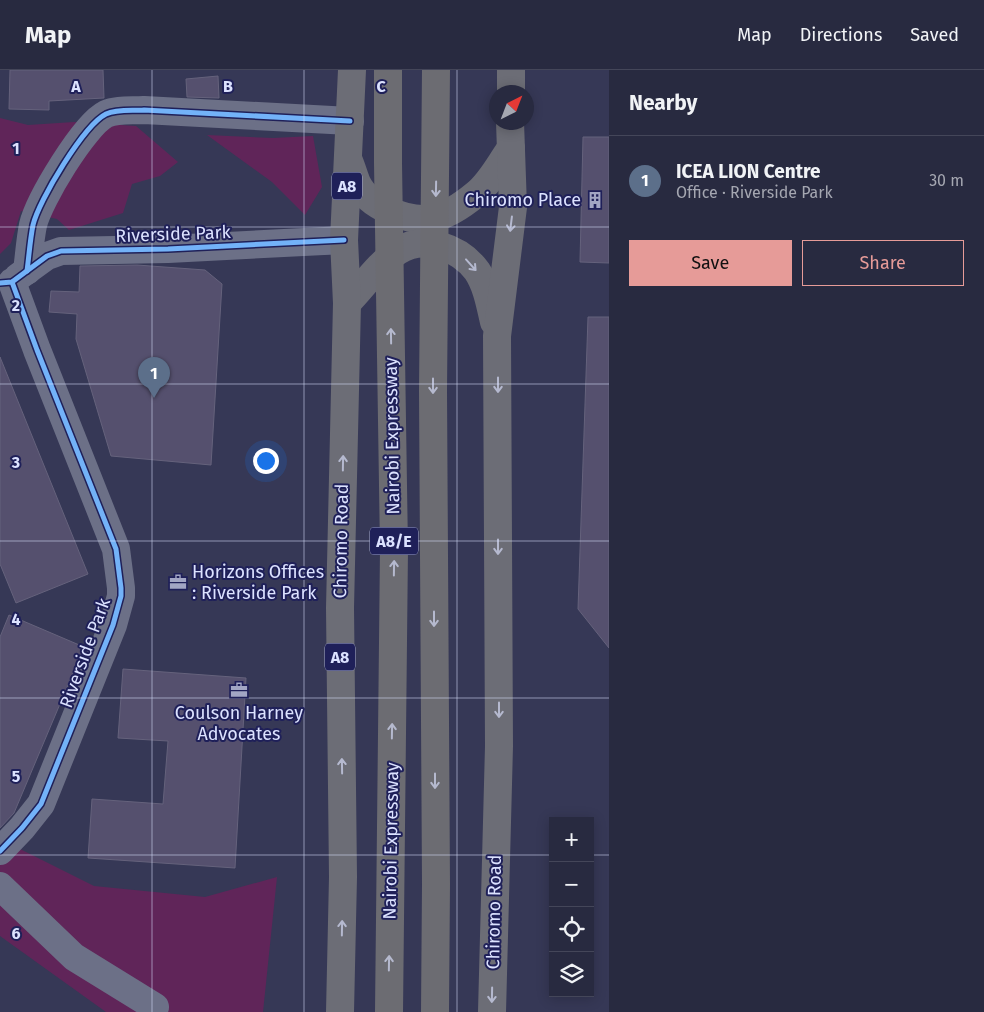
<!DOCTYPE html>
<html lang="en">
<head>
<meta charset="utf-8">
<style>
  body { margin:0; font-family:"Fira Sans",sans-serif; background:#34364b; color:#f1f3f6 }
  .controls { position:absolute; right:15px; bottom:15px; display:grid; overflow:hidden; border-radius:0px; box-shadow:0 2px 12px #0003 }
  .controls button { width:45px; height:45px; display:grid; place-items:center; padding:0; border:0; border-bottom:1px solid #444659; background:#282a40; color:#f1f3f6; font:25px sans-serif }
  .compass { position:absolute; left:489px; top:15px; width:45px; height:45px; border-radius:50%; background:#282a40; box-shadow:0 2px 12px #0003; rotate:42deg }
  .you { position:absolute; left:265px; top:390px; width:18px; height:18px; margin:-12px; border:4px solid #fff; border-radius:50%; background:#1a73e8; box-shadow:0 0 0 8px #1a73e833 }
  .badge { display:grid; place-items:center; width:32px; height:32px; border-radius:50%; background:#e69b98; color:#fff; font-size:16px; font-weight:700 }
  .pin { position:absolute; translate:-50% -41px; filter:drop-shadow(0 1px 2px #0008) }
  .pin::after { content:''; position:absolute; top:26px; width:18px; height:15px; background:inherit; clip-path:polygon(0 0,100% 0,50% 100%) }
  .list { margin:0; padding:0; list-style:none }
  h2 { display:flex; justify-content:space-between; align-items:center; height:65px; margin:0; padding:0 20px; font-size:21px }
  h2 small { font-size:16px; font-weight:400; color:#a5a7b1 }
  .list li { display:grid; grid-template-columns:32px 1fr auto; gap:15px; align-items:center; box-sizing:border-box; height:90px; padding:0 20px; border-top:1px solid #444659 }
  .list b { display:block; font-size:19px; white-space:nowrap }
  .list p { margin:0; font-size:16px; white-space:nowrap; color:#a5a7b1 }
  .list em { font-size:16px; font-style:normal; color:#a5a7b1 }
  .actions { display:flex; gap:10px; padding:15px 20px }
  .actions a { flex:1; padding:11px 0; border:1px solid #e69b98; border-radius:0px; text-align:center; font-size:18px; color:#e69b98 }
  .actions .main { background:#e69b98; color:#111 }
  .icon { flex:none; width:28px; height:28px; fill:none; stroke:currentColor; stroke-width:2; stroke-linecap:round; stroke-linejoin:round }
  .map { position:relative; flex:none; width:609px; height:942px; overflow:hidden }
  header { display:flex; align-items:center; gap:30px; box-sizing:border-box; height:70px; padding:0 25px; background:#282a40; border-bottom:1px solid #444659 }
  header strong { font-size:24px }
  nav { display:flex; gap:28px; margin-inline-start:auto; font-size:18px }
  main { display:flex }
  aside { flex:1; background:#282a40 }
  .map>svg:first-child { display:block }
  .green { fill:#602559 }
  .building { fill:#55506e; stroke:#65627c }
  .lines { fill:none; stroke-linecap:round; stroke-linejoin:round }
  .minor { stroke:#6c7087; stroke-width:28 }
  .trunk { stroke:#6c6d76; stroke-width:28 }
  .motorway { stroke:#6c6c72; stroke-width:28 }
  .cycleway-casing { stroke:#1f2059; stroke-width:8 }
  .cycleway { stroke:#73b2f8; stroke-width:5 }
  .oneway { stroke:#b5b9ce }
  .oneway2 { stroke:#b5b9cf }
  .grid { fill:none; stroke:#dce2ff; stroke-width:1; stroke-opacity:0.55 }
  .labels { text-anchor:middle; stroke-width:4; stroke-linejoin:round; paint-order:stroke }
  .shield { fill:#1f2059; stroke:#a3a8cd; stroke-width:1 }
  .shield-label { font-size:16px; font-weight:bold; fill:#dce2ff }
  .poi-label { font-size:18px; fill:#dce2ff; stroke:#1f2059; text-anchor:end }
  .street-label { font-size:18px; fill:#dce2ff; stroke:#1f2059 }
  .grid-label { font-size:16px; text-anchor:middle; font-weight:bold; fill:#dce2ff; stroke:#1f2059; stroke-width:4; stroke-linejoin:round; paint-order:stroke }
</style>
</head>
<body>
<header>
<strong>Map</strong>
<nav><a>Map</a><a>Directions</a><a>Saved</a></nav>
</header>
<main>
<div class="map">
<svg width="609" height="942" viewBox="0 0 609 942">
  <rect width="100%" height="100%" fill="#363856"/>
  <g class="green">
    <path d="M0,48L28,55L74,52L136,56L178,92L160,106L132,114L123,143L69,160L57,149L21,141L11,173L0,184Z"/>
    <path d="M207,65L273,68L313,66L322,117L305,145L272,112Z"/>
    <path d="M0,769L94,816L205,827L277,807L263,942H106L0,866Z"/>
  </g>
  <g class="building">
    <path d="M10,0H103L104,28L49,31V40L9,39Z"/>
    <path d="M218,6L219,28L187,27L186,9Z"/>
    <path d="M583,67H609V193L580,192Z"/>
    <path d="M137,195L205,200L222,214L211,395L111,386L76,269L77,244L49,242L51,221L79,222L80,196Z"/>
    <path d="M588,247H609V578L578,539Z"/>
    <path d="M0,287L88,504L16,533L0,494Z"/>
    <path d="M9,545L84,577L14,743L0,758V567Z"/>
    <path d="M123,599L246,608L235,798L88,788L92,729L163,734L168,671L118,668Z"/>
  </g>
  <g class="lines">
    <g class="minor">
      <path d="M27,201C29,186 30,170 33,155C39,130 84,55 106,44C117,39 132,41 144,40L350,51"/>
      <path d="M18,207L47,186L61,181L168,179L344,170"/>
      <path d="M0,781L22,758L41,734L113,555L121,526V518L116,479L37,280L12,212"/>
      <path d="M0,816L74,887L155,937"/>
    </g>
    <g class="trunk">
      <path d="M511,22V0"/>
      <path d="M349,91C352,98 354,106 357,113C368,136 408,153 433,148C448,145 464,134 476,124C491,112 500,93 511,78"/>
      <path d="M347,233C364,216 378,194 398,181C424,164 460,178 477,201C487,216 490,235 494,252"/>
      <path d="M340,942L343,807L340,538L347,233L344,170L352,0"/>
      <path d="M492,942L499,676L497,266L513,137L510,52"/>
    </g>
    <g class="motorway">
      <path d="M388,0V93L394,479L389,942"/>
      <path d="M435,942L436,814L433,321L436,0"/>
    </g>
    <g class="cycleway-casing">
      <g id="cycleway">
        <path d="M27,201C29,186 30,170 33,155C39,130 84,55 106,44C117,39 132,41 144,40L350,51"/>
        <path d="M0,213L12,212L47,186L61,181L168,179L344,170"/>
        <path d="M0,781L22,758L41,734L113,555L121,526V518L116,479L37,280L12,212"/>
      </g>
    </g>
    <use href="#cycleway" class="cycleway"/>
  </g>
  <defs><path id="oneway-shaft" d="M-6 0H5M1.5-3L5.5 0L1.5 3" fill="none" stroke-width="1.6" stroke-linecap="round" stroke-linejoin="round" transform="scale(1.25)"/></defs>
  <g class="oneway">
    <use href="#oneway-shaft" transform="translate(436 119) rotate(91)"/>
    <use href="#oneway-shaft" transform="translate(391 266) rotate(-91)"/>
    <use href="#oneway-shaft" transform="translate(433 316) rotate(90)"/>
    <use href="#oneway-shaft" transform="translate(394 498) rotate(-89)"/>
    <use href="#oneway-shaft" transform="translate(434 549) rotate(90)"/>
    <use href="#oneway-shaft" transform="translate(392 661) rotate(-89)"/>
    <use href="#oneway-shaft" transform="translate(435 711) rotate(90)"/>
    <use href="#oneway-shaft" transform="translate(389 893) rotate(-89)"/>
  </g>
  <g class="oneway2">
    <use href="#oneway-shaft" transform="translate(511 154) rotate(97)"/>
    <use href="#oneway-shaft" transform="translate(471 195) rotate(48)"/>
    <use href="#oneway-shaft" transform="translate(498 315) rotate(90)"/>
    <use href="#oneway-shaft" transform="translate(343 393) rotate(-89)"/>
    <use href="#oneway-shaft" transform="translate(498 477) rotate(90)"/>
    <use href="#oneway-shaft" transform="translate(499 640) rotate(90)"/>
    <use href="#oneway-shaft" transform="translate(342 696) rotate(-91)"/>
    <use href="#oneway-shaft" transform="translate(342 858) rotate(-89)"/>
    <use href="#oneway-shaft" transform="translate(492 925) rotate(91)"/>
  </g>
  <path class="grid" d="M152,0V942M304,0V942M457,0V942M0,157H609M0,314H609M0,471H609M0,628H609M0,785H553M590,785H609"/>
  <defs>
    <g id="building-bare" transform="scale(1.35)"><path d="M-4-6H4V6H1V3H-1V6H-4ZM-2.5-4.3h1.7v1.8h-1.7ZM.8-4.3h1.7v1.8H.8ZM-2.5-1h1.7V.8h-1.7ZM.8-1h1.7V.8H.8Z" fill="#a2a6c4" stroke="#1f2059" stroke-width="2.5" paint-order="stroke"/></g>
    <g id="office-bare" transform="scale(1.35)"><path d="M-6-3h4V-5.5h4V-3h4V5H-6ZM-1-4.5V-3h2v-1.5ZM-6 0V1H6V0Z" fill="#a2a6c4" stroke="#1f2059" stroke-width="2.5" paint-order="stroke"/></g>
  </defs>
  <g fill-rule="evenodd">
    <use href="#building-bare" x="595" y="130"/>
    <use href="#office-bare" x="178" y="512"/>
    <use href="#office-bare" x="239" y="620"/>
  </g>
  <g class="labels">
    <g class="shield">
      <rect x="332" y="102.5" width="30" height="27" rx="4"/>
      <rect x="370" y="457.5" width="48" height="27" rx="4"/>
      <rect x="325" y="573.5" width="30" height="27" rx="4"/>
    </g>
    <g class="shield-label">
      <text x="347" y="122">A8</text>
      <text x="394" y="477">A8/E</text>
      <text x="340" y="593">A8</text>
    </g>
    <g class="poi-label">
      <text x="581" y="136">Chiromo Place</text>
      <text x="192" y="508" text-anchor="start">Horizons Offices<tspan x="192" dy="21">: Riverside Park</tspan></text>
      <text x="239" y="649" text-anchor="middle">Coulson Harney<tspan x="239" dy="21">Advocates</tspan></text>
    </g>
    <g class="street-label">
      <text transform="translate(173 164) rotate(-2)" y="6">Riverside Park</text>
      <text transform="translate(392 366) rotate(-91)" y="6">Nairobi Expressway</text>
      <text transform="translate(341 471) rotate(-89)" y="6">Chiromo Road</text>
      <text transform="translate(85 583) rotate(-70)" y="6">Riverside Park</text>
      <text transform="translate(391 771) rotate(-89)" y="6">Nairobi Expressway</text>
      <text transform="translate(494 842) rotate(-89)" y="6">Chiromo Road</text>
    </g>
  </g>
  <g class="grid-label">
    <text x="76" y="22">A</text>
    <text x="228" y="22">B</text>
    <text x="381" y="22">C</text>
    <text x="16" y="84">1</text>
    <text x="16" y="241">2</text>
    <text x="16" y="398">3</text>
    <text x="16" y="555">4</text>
    <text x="16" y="712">5</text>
    <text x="16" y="869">6</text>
  </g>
</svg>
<div class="controls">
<button>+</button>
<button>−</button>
<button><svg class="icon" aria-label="locate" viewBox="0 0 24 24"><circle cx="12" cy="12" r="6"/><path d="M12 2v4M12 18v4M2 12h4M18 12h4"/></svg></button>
<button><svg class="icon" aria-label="layers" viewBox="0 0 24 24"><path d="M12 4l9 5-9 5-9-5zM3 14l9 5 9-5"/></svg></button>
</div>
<svg class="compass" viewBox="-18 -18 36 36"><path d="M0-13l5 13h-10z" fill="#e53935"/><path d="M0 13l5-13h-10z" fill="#a5a7b1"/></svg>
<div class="you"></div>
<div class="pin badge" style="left:154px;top:328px;background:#5c6f8a">1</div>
</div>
<aside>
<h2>Nearby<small></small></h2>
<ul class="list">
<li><span class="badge" style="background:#5c6f8a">1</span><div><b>ICEA LION Centre</b><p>Office · Riverside Park</p></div><em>30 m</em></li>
</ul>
<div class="actions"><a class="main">Save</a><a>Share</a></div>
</aside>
</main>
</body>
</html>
